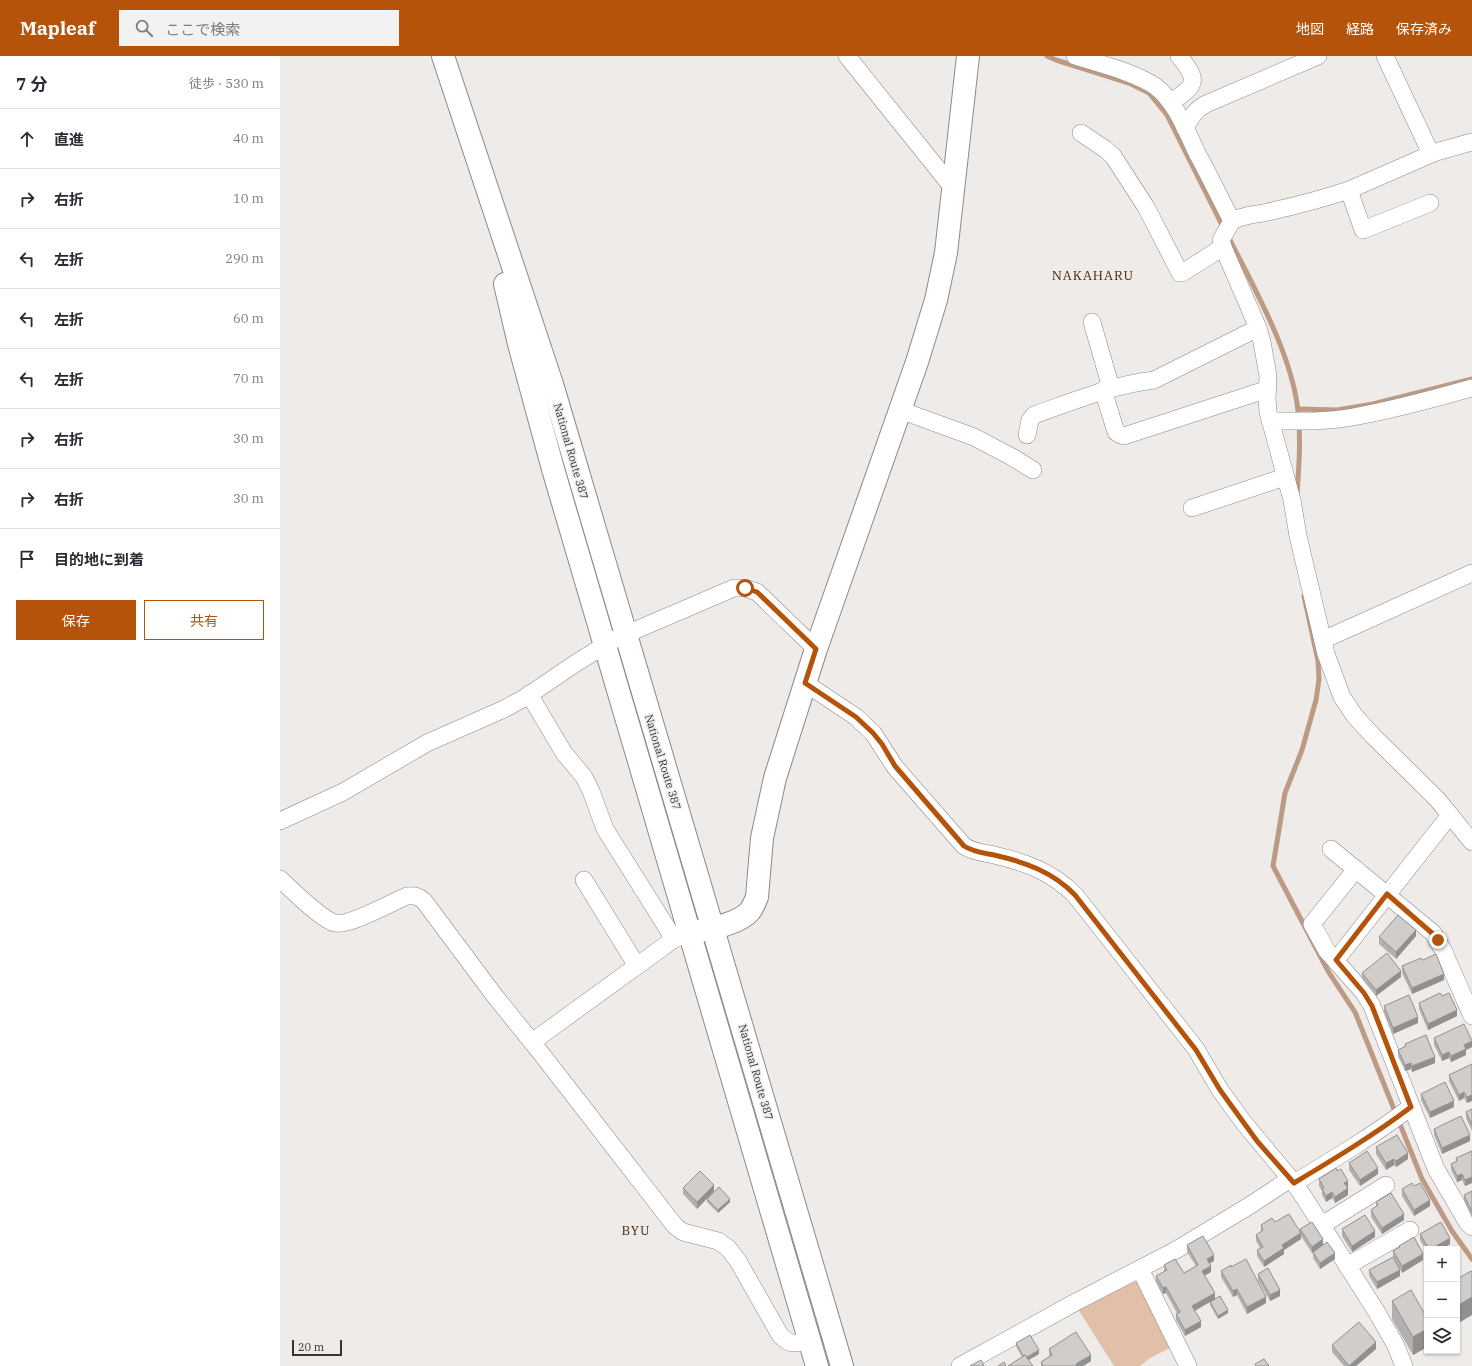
<!DOCTYPE html>
<html lang="ja">
<head>
<meta charset="utf-8">
<style>
  body { margin:0; font-family:"IBM Plex Serif","Noto Sans JP",serif; background:#f2f2f3; color:#2b2b33 }
  .controls { position:absolute; right:12px; bottom:12px; display:grid; overflow:hidden; border-radius:0px; box-shadow:0 1px 3px #0004 }
  .controls button { width:36px; height:36px; display:grid; place-items:center; padding:0; border:0; border-bottom:1px solid #e1e1e2; background:#fff; color:#2b2b33; font:20px sans-serif }
  .scale { position:absolute; left:12px; bottom:10px; width:50px; box-sizing:border-box; padding-left:4px; border:2px solid #373635; border-top:0; font-size:11px; line-height:14px; white-space:nowrap; color:#373635; -webkit-text-stroke:3px #eeebe9; paint-order:stroke }
  .stop { position:absolute; width:12px; height:12px; margin:-9px; border:3px solid #b45309; border-radius:50%; background:#fff }
  .stop.end { background:#b45309; border-color:#fff; box-shadow:0 1px 4px #0008 }
  .list { margin:0; padding:0; list-style:none }
  h2 { display:flex; justify-content:space-between; align-items:center; height:52px; margin:0; padding:0 16px; font-size:17px }
  h2 small { font-size:13px; font-weight:400; color:#7c7c81 }
  .list li { display:grid; grid-template-columns:26px 1fr auto; gap:12px; align-items:center; box-sizing:border-box; height:60px; padding:0 16px; border-top:1px solid #e1e1e2 }
  .list b { display:block; font-size:15px; white-space:nowrap }
  .list em { font-size:13px; font-style:normal; color:#7c7c81 }
  .actions { display:flex; gap:8px; padding:12px 16px }
  .actions a { flex:1; padding:9px 0; border:1px solid #b45309; border-radius:0px; text-align:center; font-size:14px; color:#b45309 }
  .actions .main { background:#b45309; color:#fff }
  .icon { flex:none; width:22px; height:22px; fill:none; stroke:currentColor; stroke-width:2; stroke-linecap:round; stroke-linejoin:round }
  .map { position:relative; flex:none; width:1192px; height:1310px; overflow:hidden }
  header { display:flex; align-items:center; gap:24px; box-sizing:border-box; height:56px; padding:0 20px; background:#b45309; color:#fff }
  header strong { font-size:19px }
  nav { display:flex; gap:22px; margin-inline-start:auto; font-size:14px }
  .search { width:280px; height:36px; background:#f2f2f3; display:flex; align-items:center; gap:10px; box-sizing:border-box; padding:0 14px; border-radius:0px; color:#7c7c81; font-size:15px }
  main { display:flex }
  aside { flex:1; background:#fff }
  .map>svg:first-child { display:block }
  .green { fill:#e1bfa8 }
  .lines { fill:none; stroke-linecap:round; stroke-linejoin:round }
  .stream { stroke:#bc9a83; stroke-width:5 }
  .street-casing { stroke:#8c8988; stroke-width:18 }
  .secondary-casing { stroke:#8c8988; stroke-width:24 }
  .highway-casing { stroke:#8c8988; stroke-width:24 }
  .street { stroke:#fff; stroke-width:17 }
  .secondary { stroke:#fff; stroke-width:22 }
  .highway { stroke:#fff; stroke-width:22 }
  .wall { fill:#b3b0af }
  .shaded-wall { fill:#92908e }
  .building { fill:#d0cdcb; stroke:#92908e }
  .route { stroke:#b45309; stroke-width:5 }
  .labels { text-anchor:middle; stroke-width:3; stroke-linejoin:round; paint-order:stroke }
  .street-label { font-size:11px; fill:#373635; stroke:#eeebe9 }
  .quarter-label { font-size:13px; letter-spacing:1px; fill:#44250b; stroke:#eeebe9 }
</style>
</head>
<body>
<header>
<strong>Mapleaf</strong>
<div class="search"><svg class="icon" aria-label="search" viewBox="0 0 24 24"><circle cx="10" cy="10" r="6"/><path d="M15 15l6 6"/></svg>ここで検索</div>
<nav><a>地図</a><a>経路</a><a>保存済み</a></nav>
</header>
<main>
<aside>
<h2>7 分<small>徒歩 · 530 m</small></h2>
<ul class="list">
<li><svg class="icon" aria-label="ahead" viewBox="0 0 24 24"><path d="M12 20V5M6 11l6-6 6 6"/></svg><div><b>直進</b></div><em>40 m</em></li>
<li><svg class="icon" aria-label="right" viewBox="0 0 24 24"><path d="M7 20v-9h11M14 6l5 5-5 5"/></svg><div><b>右折</b></div><em>10 m</em></li>
<li><svg class="icon" aria-label="left" viewBox="0 0 24 24"><path d="M17 20v-9H6M10 6l-5 5 5 5"/></svg><div><b>左折</b></div><em>290 m</em></li>
<li><svg class="icon" aria-label="left" viewBox="0 0 24 24"><path d="M17 20v-9H6M10 6l-5 5 5 5"/></svg><div><b>左折</b></div><em>60 m</em></li>
<li><svg class="icon" aria-label="left" viewBox="0 0 24 24"><path d="M17 20v-9H6M10 6l-5 5 5 5"/></svg><div><b>左折</b></div><em>70 m</em></li>
<li><svg class="icon" aria-label="right" viewBox="0 0 24 24"><path d="M7 20v-9h11M14 6l5 5-5 5"/></svg><div><b>右折</b></div><em>30 m</em></li>
<li><svg class="icon" aria-label="right" viewBox="0 0 24 24"><path d="M7 20v-9h11M14 6l5 5-5 5"/></svg><div><b>右折</b></div><em>30 m</em></li>
<li><svg class="icon" aria-label="arrive" viewBox="0 0 24 24"><path d="M6 21V4h12l-3 4 3 4H6"/></svg><div><b>目的地に到着</b></div></li>
</ul>
<div class="actions"><a class="main">保存</a><a>共有</a></div>
</aside>
<div class="map">
<svg width="1192" height="1310" viewBox="0 0 1192 1310">
  <rect width="100%" height="100%" fill="#eeebe9"/>
  <path class="green" d="M857,1225L894,1290L870,1302L860,1310H834L798,1253Z"/>
  <g class="lines">
    <g class="stream">
      <path d="M767,0L776,4L849,27L869,37L887,59L944,173"/>
      <path d="M948,180C974,232 1011,296 1018,354C1021,383 1019,410 1017,439"/>
      <path d="M1018,353L1057,354L1093,348L1192,323"/>
      <path d="M1024,540L1038,605L1039,623L1036,644L1022,694L1005,737L993,810L1048,915L1075,956L1142,1123L1172,1175L1192,1203"/>
    </g>
    <g class="street-casing">
      <g id="street">
        <path d="M567,0L673,132"/>
        <path d="M795,0C820,8 854,16 875,30C896,46 906,74 917,97C929,119 940,142 952,165L941,184L943,191L978,272L982,286L988,320L987,343L988,356L1012,444L1018,480L1046,598L1062,641L1074,659L1092,679L1157,743L1192,786"/>
        <path d="M1105,0L1151,98"/>
        <path d="M891,46C917,29 919,25 899,0"/>
        <path d="M905,72C911,61 915,54 926,48L1038,0"/>
        <path d="M801,77L825,93L833,100L866,151L900,217H902L943,191"/>
        <path d="M1069,134L1083,174L1150,147"/>
        <path d="M952,165C963,159 975,159 988,156C1015,150 1042,143 1069,134L1156,96L1192,86"/>
        <path d="M812,266L831,332"/>
        <path d="M823,334L836,376L841,379L844,380L988,333"/>
        <path d="M620,354L694,381L732,401L753,414"/>
        <path d="M990,365C1018,365 1046,366 1073,361C1113,354 1153,343 1192,332"/>
        <path d="M747,379L750,364L754,359C794,345 832,329 874,324L978,272"/>
        <path d="M912,452L1005,421"/>
        <path d="M1043,584L1192,517"/>
        <path d="M525,627L576,661L593,677L615,711L684,790C693,796 704,797 714,799C745,806 772,816 795,839L916,993L940,1034L964,1067L1014,1127L1025,1143L1096,1255L1115,1288L1124,1310"/>
        <path d="M249,638L284,697L304,721L311,735L325,773L394,883"/>
        <path d="M0,765L63,736L147,687L224,653L246,641L296,607L335,583L454,532H465L477,536L536,593"/>
        <path d="M1051,793L1153,877L1163,894L1192,960"/>
        <path d="M1076,813L1032,868L1047,895L1084,937L1092,950L1156,1113L1187,1166L1192,1171"/>
        <path d="M0,823C12,834 42,864 55,867C67,871 113,846 127,840C134,839 138,840 144,845L214,939L260,996L395,1170L403,1176L438,1185L448,1192L458,1205L500,1279C511,1291 516,1287 530,1284"/>
        <path d="M304,824L357,910"/>
        <path d="M1056,904L1170,759"/>
        <path d="M252,986L383,891L394,883L404,879"/>
        <path d="M1014,1127C1054,1103 1094,1079 1131,1051"/>
        <path d="M1042,1169L1106,1129"/>
        <path d="M1067,1210L1130,1174"/>
        <path d="M860,1213L908,1310"/>
        <path d="M680,1310L794,1247L896,1194L969,1150L1010,1123"/>
      </g>
    </g>
    <g class="secondary-casing">
      <path id="secondary" d="M410,877C427,873 458,869 470,855C473,851 475,846 477,841L482,782L495,722L536,593L637,306L656,244L666,197L688,0"/>
    </g>
    <g class="highway-casing">
      <g id="highway">
        <path d="M163,0L272,328L562,1310"/>
        <path d="M225,228L239,288L273,413L537,1310"/>
      </g>
    </g>
    <use href="#street" class="street"/>
    <use href="#secondary" class="secondary"/>
    <use href="#highway" class="highway"/>
  </g>
  <g class="wall">
    <path d="M1136,880L1116,903L1099,888V881Z"/>
    <path d="M1143,904L1164,924L1132,938L1122,917V910Z"/>
    <path d="M1082,917L1121,921L1096,940L1082,923Z"/>
    <path d="M1162,940L1177,960L1148,974L1139,953V947Z"/>
    <path d="M1104,950L1138,967L1113,978L1104,957Z"/>
    <path d="M1154,982L1192,991L1186,994V999L1171,1006L1169,1002L1162,1005L1154,989Z"/>
    <path d="M1125,988L1155,1007L1132,1016L1131,1013L1125,1015L1118,1000V994L1125,991Z"/>
    <path d="M1192,1008L1187,1047L1184,1042L1179,1045L1169,1025V1019Z"/>
    <path d="M1141,1038L1174,1051L1150,1062L1141,1044Z"/>
    <path d="M1192,1053V1075L1186,1062V1056Z"/>
    <path d="M1154,1073L1190,1085L1162,1098L1154,1079Z"/>
    <path d="M1096,1091L1128,1103L1116,1111L1114,1109L1106,1114L1096,1098Z"/>
    <path d="M1192,1095V1127L1185,1130L1182,1124L1177,1126L1171,1114V1108L1176,1106V1102Z"/>
    <path d="M1069,1107L1098,1118L1080,1130L1069,1114Z"/>
    <path d="M1039,1123L1068,1131L1067,1132L1068,1139L1055,1147L1052,1142L1046,1146L1042,1139V1135L1039,1130Z"/>
    <path d="M1134,1130L1150,1150L1134,1160L1122,1140V1133Z"/>
    <path d="M403,1132L434,1135L417,1153L403,1138Z"/>
    <path d="M1192,1135V1162L1184,1145V1139Z"/>
    <path d="M427,1143L450,1146L438,1157L427,1146Z"/>
    <path d="M1096,1146L1124,1164L1102,1178L1091,1161V1154L1096,1151Z"/>
    <path d="M995,1166L1020,1176V1173L1043,1189L1055,1203L1040,1213L1033,1202V1197H1032L1021,1180V1183L1004,1194V1198L984,1211L977,1200V1194L980,1192L976,1185V1179L981,1175V1169Z"/>
    <path d="M1062,1173L1095,1181L1072,1196L1062,1180Z"/>
    <path d="M1140,1178L1170,1188L1162,1193H1147V1196L1140,1184Z"/>
    <path d="M907,1189L934,1205L930,1207L931,1216L925,1219L935,1243L948,1257L938,1263L930,1249V1246L915,1255L921,1271L905,1280L896,1264V1258L897,1257L886,1237L883,1238L876,1226V1220L884,1216V1209L904,1217L916,1210L907,1196Z"/>
    <path d="M1119,1190L1143,1204L1122,1217L1113,1201V1195L1119,1192Z"/>
    <path d="M951,1211L986,1247L967,1258L957,1239L953,1241L941,1221V1215Z"/>
    <path d="M1089,1214L1120,1220L1097,1233L1089,1220Z"/>
    <path d="M978,1218L1000,1240L990,1245L978,1224Z"/>
    <path d="M1112,1245L1145,1259L1147,1258V1291L1133,1299L1112,1263Z"/>
    <path d="M736,1287L759,1298L749,1304L742,1301L736,1290Z"/>
    <path d="M1052,1289L1096,1293L1076,1310H1064L1052,1296Z"/>
    <path d="M769,1293L811,1305L803,1310H761V1306L770,1301L769,1300Z"/>
  </g>
  <g class="shaded-wall">
    <path d="M1136,874V880L1116,903V896Z"/>
    <path d="M1121,915V921L1096,940V934Z"/>
    <path d="M1164,918V924L1132,938V932Z"/>
    <path d="M1177,954V960L1148,974V968Z"/>
    <path d="M1138,961V967L1113,978V972Z"/>
    <path d="M1192,985V991L1186,994V999L1171,1006V1000L1184,989Z"/>
    <path d="M1169,996V1002L1162,1005V999Z"/>
    <path d="M1155,1001V1007L1132,1016V1010Z"/>
    <path d="M1131,1007V1013L1125,1015V1009Z"/>
    <path d="M1184,1036V1042L1179,1045V1039Z"/>
    <path d="M1192,1039V1045L1187,1047V1041Z"/>
    <path d="M1174,1045V1051L1150,1062V1056Z"/>
    <path d="M1190,1079V1085L1162,1098V1092Z"/>
    <path d="M1128,1097V1103L1116,1111V1105Z"/>
    <path d="M1114,1103V1109L1106,1114V1107Z"/>
    <path d="M1098,1112V1118L1080,1130V1124Z"/>
    <path d="M1182,1118V1124L1177,1126V1120Z"/>
    <path d="M1192,1121V1127L1185,1130V1124Z"/>
    <path d="M1068,1125V1131L1064,1134V1127Z"/>
    <path d="M434,1129V1135L417,1153V1146Z"/>
    <path d="M1068,1132V1139L1055,1147V1141Z"/>
    <path d="M1052,1136V1142L1046,1146V1140Z"/>
    <path d="M450,1143V1146L438,1157V1154Z"/>
    <path d="M1150,1144V1150L1134,1160V1154Z"/>
    <path d="M1124,1158V1164L1102,1178V1172Z"/>
    <path d="M1095,1175V1181L1072,1196V1190Z"/>
    <path d="M1021,1177V1183L1004,1194V1198L984,1211V1205L1002,1189Z"/>
    <path d="M1170,1182V1188L1162,1193H1151Z"/>
    <path d="M1043,1183V1190L1033,1196L1032,1197V1191Z"/>
    <path d="M1055,1197V1203L1040,1213V1207Z"/>
    <path d="M1143,1198V1204L1122,1217V1210Z"/>
    <path d="M934,1199V1205L927,1209V1203Z"/>
    <path d="M931,1210V1216L922,1221V1215Z"/>
    <path d="M1120,1214V1220L1097,1233V1226Z"/>
    <path d="M886,1231V1237L883,1238V1232Z"/>
    <path d="M957,1233V1239L953,1241V1235Z"/>
    <path d="M1000,1234V1240L990,1245V1239Z"/>
    <path d="M935,1237V1243L912,1256V1250Z"/>
    <path d="M986,1241V1247L967,1258V1251Z"/>
    <path d="M1192,1241V1259L1177,1268V1250Z"/>
    <path d="M948,1254V1257L938,1263V1260Z"/>
    <path d="M921,1265V1271L905,1280V1274Z"/>
    <path d="M1147,1273V1291L1133,1299V1281Z"/>
    <path d="M1096,1286V1293L1076,1310H1069Z"/>
    <path d="M759,1294V1298L745,1306V1303Z"/>
    <path d="M811,1299V1305L803,1310H796V1308Z"/>
  </g>
  <g class="building">
    <path d="M1118,859L1136,874L1116,896L1099,881Z"/>
    <path d="M1107,897L1121,915L1096,934L1082,917Z"/>
    <path d="M1156,898L1164,918L1132,932L1122,910L1141,902L1143,904Z"/>
    <path d="M1160,937L1162,940L1169,937L1177,954L1148,968L1139,947Z"/>
    <path d="M1129,939L1138,961L1113,972L1104,950Z"/>
    <path d="M1184,968L1192,985L1184,989L1186,993L1171,1000L1169,996L1162,999L1154,982Z"/>
    <path d="M1146,979L1155,1001L1132,1010L1131,1007L1125,1009L1118,994L1126,990L1125,988Z"/>
    <path d="M1192,1008V1039L1187,1041L1184,1036L1179,1039L1169,1019Z"/>
    <path d="M1165,1026L1174,1045L1150,1056L1141,1038Z"/>
    <path d="M1192,1053V1069L1186,1056Z"/>
    <path d="M1181,1060L1190,1079L1162,1092L1154,1073Z"/>
    <path d="M1117,1079L1128,1097L1116,1105L1114,1103L1106,1107L1096,1091Z"/>
    <path d="M1087,1095L1098,1112L1080,1124L1069,1107Z"/>
    <path d="M1192,1095V1121L1185,1124L1182,1118L1177,1120L1171,1108L1177,1105L1176,1102Z"/>
    <path d="M1056,1112L1057,1115L1061,1113L1068,1125L1064,1127L1068,1132L1055,1141L1052,1136L1046,1140L1042,1133L1044,1132L1039,1123Z"/>
    <path d="M420,1115L434,1129L417,1146L403,1132Z"/>
    <path d="M1132,1127L1134,1130L1140,1127L1150,1144L1134,1154L1122,1133Z"/>
    <path d="M439,1131L450,1143L438,1154L427,1143Z"/>
    <path d="M1192,1135V1156L1184,1139Z"/>
    <path d="M1111,1137L1124,1158L1102,1172L1091,1154L1098,1149L1096,1146Z"/>
    <path d="M1009,1158L1021,1177L1002,1189L1004,1192L984,1205L977,1194L983,1191L976,1179L983,1174L981,1169L992,1162L995,1166Z"/>
    <path d="M1085,1159L1095,1175L1072,1190L1062,1173Z"/>
    <path d="M1032,1166L1043,1183L1032,1191L1020,1173Z"/>
    <path d="M1161,1166L1170,1182L1151,1193H1149L1140,1178Z"/>
    <path d="M923,1180L934,1199L927,1203L931,1210L922,1215L935,1237L912,1250L921,1265L905,1274L896,1258L900,1256L886,1231L883,1232L876,1220L887,1214L884,1209L895,1203L904,1217L918,1209L907,1189Z"/>
    <path d="M1134,1181L1143,1198L1122,1210L1113,1195L1120,1191L1119,1190Z"/>
    <path d="M1047,1186L1055,1197L1040,1207L1033,1196Z"/>
    <path d="M1113,1201L1120,1214L1097,1226L1089,1214Z"/>
    <path d="M966,1203L986,1241L967,1251L957,1233L953,1235L941,1215L951,1209V1211Z"/>
    <path d="M988,1212L1000,1234L990,1239L978,1218Z"/>
    <path d="M1191,1215L1192,1216V1241L1177,1250V1223Z"/>
    <path d="M1131,1234L1147,1262V1273L1133,1281L1112,1245Z"/>
    <path d="M940,1240L948,1254L938,1260L930,1246Z"/>
    <path d="M1079,1266L1096,1286L1069,1310L1052,1289Z"/>
    <path d="M796,1276L811,1299L796,1308L797,1310H763L761,1306L772,1299L769,1293Z"/>
    <path d="M750,1279L759,1294L747,1301L745,1299L743,1300L736,1287Z"/>
    <path d="M745,1299L753,1310H728Z"/>
    <path d="M984,1303L989,1310H976L975,1308Z"/>
    <path d="M701,1304L704,1310H690Z"/>
    <path d="M724,1306L726,1310H718Z"/>
  </g>
  <g class="lines">
    <path class="route" d="M465,532L477,536L536,593L525,627L576,661L593,677L602,688L615,710L684,790C693,796 704,797 714,799C745,806 773,816 795,839L916,994L940,1034L977,1085L1014,1127C1054,1103 1094,1079 1131,1051L1092,950L1084,937L1056,904L1107,838L1153,878L1158,884"/>
  </g>
  <g class="labels">
    <g class="street-label">
      <text transform="translate(291 395) rotate(74)" y="4">National Route 387</text>
      <text transform="translate(383 706) rotate(73)" y="4">National Route 387</text>
      <text transform="translate(476 1016) rotate(74)" y="4">National Route 387</text>
    </g>
    <g class="quarter-label">
      <text x="813" y="224">NAKAHARU</text>
      <text x="356" y="1179">BYU</text>
    </g>
  </g>
</svg>
<div class="controls">
<button>+</button>
<button>−</button>
<button><svg class="icon" aria-label="layers" viewBox="0 0 24 24"><path d="M12 4l9 5-9 5-9-5zM3 14l9 5 9-5"/></svg></button>
</div>
<div class="scale">20 m</div>
<div class="stop" style="left:465px;top:532px"></div>
<div class="stop end" style="left:1158px;top:884px"></div>
</div>
</main>
</body>
</html>
